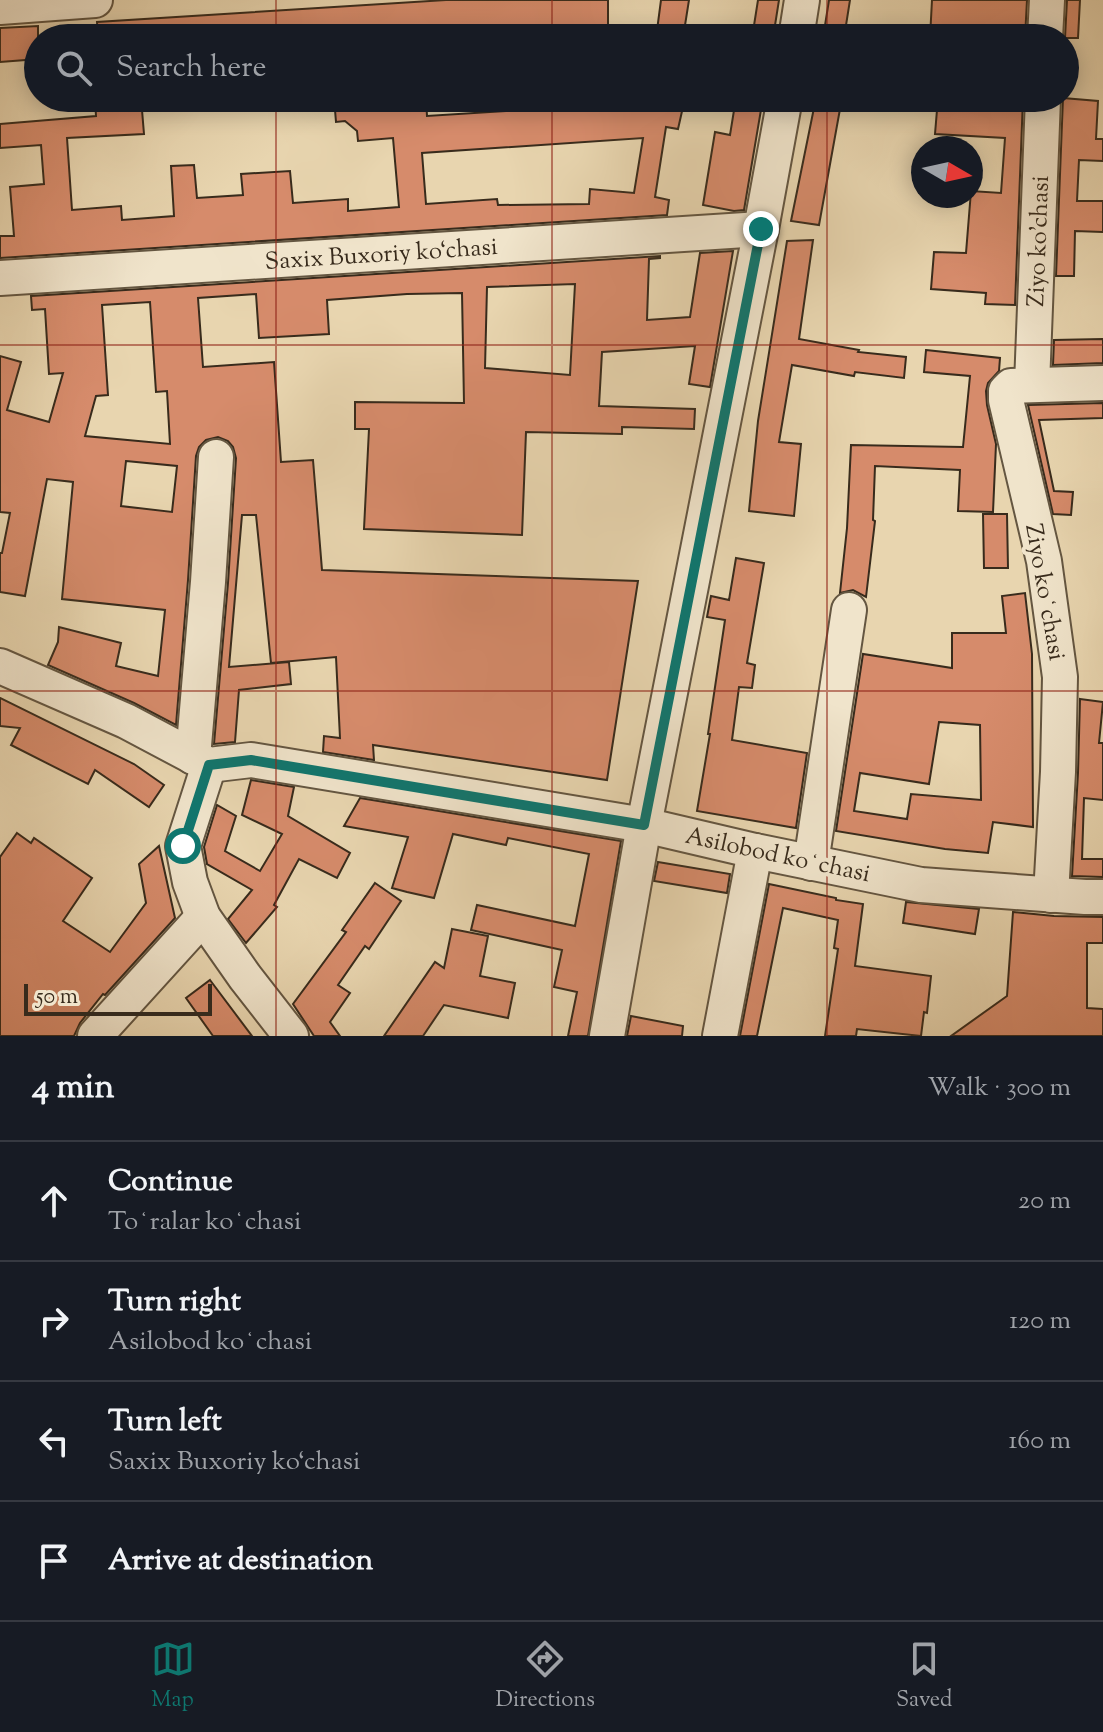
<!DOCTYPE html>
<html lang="en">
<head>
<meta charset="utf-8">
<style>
  body { margin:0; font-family:"Sorts Mill Goudy",serif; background:#20242c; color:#f1f3f6 }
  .compass { position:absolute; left:911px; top:136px; width:72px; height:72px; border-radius:50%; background:#171b24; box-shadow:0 4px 20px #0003; rotate:99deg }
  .scale { position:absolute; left:24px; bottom:20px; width:188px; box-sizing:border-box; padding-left:8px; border:4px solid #382b1c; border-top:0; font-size:22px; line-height:28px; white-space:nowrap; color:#382b1c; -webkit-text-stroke:6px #f0e4cb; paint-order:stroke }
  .stop { position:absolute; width:24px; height:24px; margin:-18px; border:6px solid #0f766e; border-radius:50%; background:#fff }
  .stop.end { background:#0f766e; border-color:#fff; box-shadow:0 2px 8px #0008 }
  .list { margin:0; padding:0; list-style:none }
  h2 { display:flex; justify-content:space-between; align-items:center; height:104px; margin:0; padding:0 32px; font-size:34px }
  h2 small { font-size:26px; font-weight:400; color:#9ea1a6 }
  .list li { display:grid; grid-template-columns:52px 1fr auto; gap:24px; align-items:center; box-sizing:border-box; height:120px; padding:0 32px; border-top:2px solid #363941 }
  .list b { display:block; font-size:30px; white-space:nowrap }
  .list p { margin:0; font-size:26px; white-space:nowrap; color:#9ea1a6 }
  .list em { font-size:26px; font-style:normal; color:#9ea1a6 }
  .icon { flex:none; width:44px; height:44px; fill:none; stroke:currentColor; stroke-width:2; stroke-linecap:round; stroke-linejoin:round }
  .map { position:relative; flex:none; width:1103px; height:1036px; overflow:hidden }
  .search { position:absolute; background:#171b24; box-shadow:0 4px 20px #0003; left:24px; right:24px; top:24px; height:88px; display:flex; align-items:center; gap:20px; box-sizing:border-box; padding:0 28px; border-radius:44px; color:#9ea1a6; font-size:30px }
  .sheet { height:584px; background:#171b24 }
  nav { display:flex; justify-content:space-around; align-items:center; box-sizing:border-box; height:112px; border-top:2px solid #363941; background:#171b24; font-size:22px; color:#9ea1a6 }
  nav a { display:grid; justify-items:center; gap:4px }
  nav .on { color:#0f766e }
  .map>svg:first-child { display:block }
  .building { fill:#d68b6b; stroke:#382b1c; stroke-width:2; fill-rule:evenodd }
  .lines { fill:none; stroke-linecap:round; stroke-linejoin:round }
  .minor-casing { stroke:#645641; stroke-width:38 }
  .minor { stroke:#f0e4cb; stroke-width:34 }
  .route { stroke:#0f766e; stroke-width:10 }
  .grid { fill:none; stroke:#8f2418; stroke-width:2; stroke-opacity:0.55 }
  .labels { text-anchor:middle; stroke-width:8; stroke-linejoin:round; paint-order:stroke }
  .street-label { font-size:24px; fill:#382b1c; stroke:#f0e4cb }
</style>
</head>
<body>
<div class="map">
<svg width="1103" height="1036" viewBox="0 0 1103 1036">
  <rect width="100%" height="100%" fill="#e8d5af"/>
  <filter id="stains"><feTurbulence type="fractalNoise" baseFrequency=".0025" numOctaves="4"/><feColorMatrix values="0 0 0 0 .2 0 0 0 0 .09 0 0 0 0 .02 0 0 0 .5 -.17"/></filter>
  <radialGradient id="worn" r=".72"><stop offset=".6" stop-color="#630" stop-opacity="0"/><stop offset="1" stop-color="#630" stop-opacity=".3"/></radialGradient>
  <g class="building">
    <path d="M446,0H608V38H579V29L438,38H98L97,22Z"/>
    <path d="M661,0H689L683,38H656Z"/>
    <path d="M758,0H779L773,38H752Z"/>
    <path d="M829,0H850L844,38H823Z"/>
    <path d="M932,0H1027L1025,38H1007V35L960,32V38H930Z"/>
    <path d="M1067,0H1080L1078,38H1065Z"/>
    <path d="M38,26V59L0,62V28Z"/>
    <path d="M95,98H141L144,134L67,138L72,210L121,206L122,220L174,216L171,166L194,165L197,198L243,195L241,174L290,171L293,203L348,199V211L399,207L393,138L358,141L357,131L345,121L336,122L334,98H426L427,116L649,102L650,98H685L678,129L666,127L655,197L669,200L667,215L0,258V236H14L10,187L44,184L41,145L0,148V124L96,116ZM643,138L634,193L590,189L589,204L498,205L497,199L426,204L422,153Z"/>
    <path d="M736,98H763L744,210L734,211L703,205L715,132L730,135Z"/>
    <path d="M816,98H842L819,225L791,221Z"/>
    <path d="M938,98H1023L1015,305L985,304L986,293L931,289L934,252L966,253L971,191L1001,193L1005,138L935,134Z"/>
    <path d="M1063,98L1098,101L1096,139H1103V161L1079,160L1077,201H1103V232L1075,231L1074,276H1056Z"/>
    <path d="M813,240L799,339L859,350L858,352L906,357L904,378L855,372L854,376L792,365L779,442L801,444L794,516L749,511L758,421L787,241Z"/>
    <path d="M733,251L710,387L689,384L695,346L602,352L599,406L695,409L694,429L622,427V434L526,432L522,535L364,529L369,429H355V402L464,403L462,293L407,294L327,300L329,334L259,338L256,294L198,298L203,367L274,362L281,462L313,460L322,570L638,581L607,780L373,745L374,760L323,752L324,736L340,738L336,657L271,663L256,515H242L229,667L289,662L291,684L239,690L235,742L214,744L228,583L236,458L233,447L228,441L218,437L206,440L199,447L196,456L188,580L176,725L134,703L48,665L58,642L59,627L121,643L116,666L158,676L165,610L62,599L73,482L47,479L25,596L0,592V553H2L10,513L0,512V356L21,362L7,410L49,422L63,373L49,374L45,309L32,310L31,296L660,256V258L649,259L647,320L690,317L700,253ZM575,284L570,375L485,368L487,287ZM150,302L156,392L167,391L170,444L85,436L96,396L108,395L102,305ZM126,461L177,466L172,512L121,506Z"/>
    <path d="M1103,339V363L1053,365L1054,340Z"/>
    <path d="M926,350L1000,358L999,371L988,383L986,391L987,405L996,444L993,512L958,511L960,470L875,466L873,520L875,521L866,597L853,590L840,593L847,528L851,445L963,447L970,376L924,372Z"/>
    <path d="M1103,403V418L1039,420L1054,491L1073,492L1071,515L1053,514L1028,405Z"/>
    <path d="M983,514H1007L1008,568H984Z"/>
    <path d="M736,558L764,563L747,663L755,665L752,688L739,687L732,740L807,753L796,828L697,811L710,734H708L725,620L707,617L711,596L729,600Z"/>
    <path d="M1025,593L1032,654L1033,827L993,822L988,853L945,849L836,831L863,654L952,668V633H1006L1002,596ZM939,722L980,725L981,800L911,794L907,819L854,811L860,773L929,784Z"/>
    <path d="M0,698L134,764L164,785L149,807L95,770L88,784L11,745L20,728L0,726Z"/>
    <path d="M1080,699L1103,702L1099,743H1103V800L1084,798L1082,859H1103V877L1072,876L1078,773Z"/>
    <path d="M251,780L294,787L288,816L350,853L337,878L299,859L274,905L277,907L246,943L228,919L252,890L207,864L204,847L217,805L236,816L225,851L260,871L282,834L242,815Z"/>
    <path d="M360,798L621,841L588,1036H568L577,992L554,987L562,950L471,930L477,905L575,926L589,854L508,838L506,845L453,834L434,898L407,892L392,888L408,837L344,826Z"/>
    <path d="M17,833L31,843L34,838L92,878L63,921L110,952L146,903L139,864L159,846L175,918L105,995L103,994L80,1023L74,1036H0V857Z"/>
    <path d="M658,862L730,874L727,893L654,881Z"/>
    <path d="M375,883L401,901L369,949L365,946L338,985L350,993L330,1022L340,1036H314L293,1004L346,932L342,930Z"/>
    <path d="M769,884L836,898V900L863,904L855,966L931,976L927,1013L924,1012L921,1036L857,1029L856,1036H825L838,949L834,948L838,920L783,908L757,1036H740Z"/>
    <path d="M906,902L979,909L975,934L903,923Z"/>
    <path d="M1013,912L1054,916L1103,917V943H1087V1008L1103,1009V1036H951L1007,996Z"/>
    <path d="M452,929L488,936L480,976L515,983L508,1018L444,1005L423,1036H384L435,962L444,968Z"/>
    <path d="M210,980L252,1036H213L186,998Z"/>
    <path d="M631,1016L683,1026L682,1036H627Z"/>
  </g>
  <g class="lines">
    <g class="minor-casing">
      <g id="minor">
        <path d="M0,7L95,0"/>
        <path d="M796,38L802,0"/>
        <path d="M1045,38L1047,0"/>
        <path id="s1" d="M0,278L761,229"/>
        <path id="s2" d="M1032,385L1043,98"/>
        <path d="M0,666L126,721L209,765L251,760L644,825L755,851L921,885L1085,897H1103"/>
        <path d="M193,757L208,582L216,457"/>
        <path d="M209,765L183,846L190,882L203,917L245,977L291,1036"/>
        <path d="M811,863L849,610"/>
        <path d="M1051,895L1058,772L1060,677L1044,561L1006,400V391L1011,386L1103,383"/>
        <path d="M95,1036L203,917"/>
        <path d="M607,1036L644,825L761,229L785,98"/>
        <path d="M720,1036L755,851"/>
      </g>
    </g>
    <use href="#minor" class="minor"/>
  </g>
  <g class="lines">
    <path class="route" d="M183,846L209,765L251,760L644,825L761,229"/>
  </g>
  <path class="grid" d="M276,0V38M552,0V38M827,0V38M276,98V1036M552,98V1036M827,98V1036M0,345H1103M0,691H1103"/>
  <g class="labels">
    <g class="street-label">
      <text dy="8" stroke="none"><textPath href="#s2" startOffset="144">Ziyo ko'chasi</textPath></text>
      <text dy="8" stroke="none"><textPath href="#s1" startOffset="382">Saxix Buxoriy ko‘chasi</textPath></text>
      <text transform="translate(1046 592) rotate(80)" y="8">Ziyo koʻchasi</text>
      <text transform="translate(778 854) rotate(12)" y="8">Asilobod koʻchasi</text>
    </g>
  </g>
  <rect width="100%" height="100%" filter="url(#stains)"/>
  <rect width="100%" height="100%" fill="url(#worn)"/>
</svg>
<svg class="compass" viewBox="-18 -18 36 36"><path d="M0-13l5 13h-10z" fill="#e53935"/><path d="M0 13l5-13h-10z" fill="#9ea1a6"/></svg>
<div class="scale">50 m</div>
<div class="stop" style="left:183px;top:846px"></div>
<div class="stop end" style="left:761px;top:229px"></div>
<div class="search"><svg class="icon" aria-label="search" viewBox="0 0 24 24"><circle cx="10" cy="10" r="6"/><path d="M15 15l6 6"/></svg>Search here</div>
</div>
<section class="sheet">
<h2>4 min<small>Walk · 300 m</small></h2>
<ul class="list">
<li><svg class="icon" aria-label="ahead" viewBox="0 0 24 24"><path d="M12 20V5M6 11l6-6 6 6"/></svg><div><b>Continue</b><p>Toʻralar koʻchasi</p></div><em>20 m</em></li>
<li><svg class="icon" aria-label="right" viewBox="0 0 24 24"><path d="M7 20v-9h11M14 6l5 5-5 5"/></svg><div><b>Turn right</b><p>Asilobod koʻchasi</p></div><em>120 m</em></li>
<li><svg class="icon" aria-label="left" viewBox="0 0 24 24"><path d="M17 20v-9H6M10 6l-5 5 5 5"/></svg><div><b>Turn left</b><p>Saxix Buxoriy ko‘chasi</p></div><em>160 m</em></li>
<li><svg class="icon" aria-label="arrive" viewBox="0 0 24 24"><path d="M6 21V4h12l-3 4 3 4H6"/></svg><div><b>Arrive at destination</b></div></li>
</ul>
</section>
<nav>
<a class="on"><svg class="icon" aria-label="map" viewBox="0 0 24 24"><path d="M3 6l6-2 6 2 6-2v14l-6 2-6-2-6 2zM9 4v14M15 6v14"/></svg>Map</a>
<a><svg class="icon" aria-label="directions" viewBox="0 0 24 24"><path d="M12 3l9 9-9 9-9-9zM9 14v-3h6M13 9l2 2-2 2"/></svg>Directions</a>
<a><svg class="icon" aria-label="saved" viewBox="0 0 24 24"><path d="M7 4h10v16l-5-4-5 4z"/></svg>Saved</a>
</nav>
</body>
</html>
